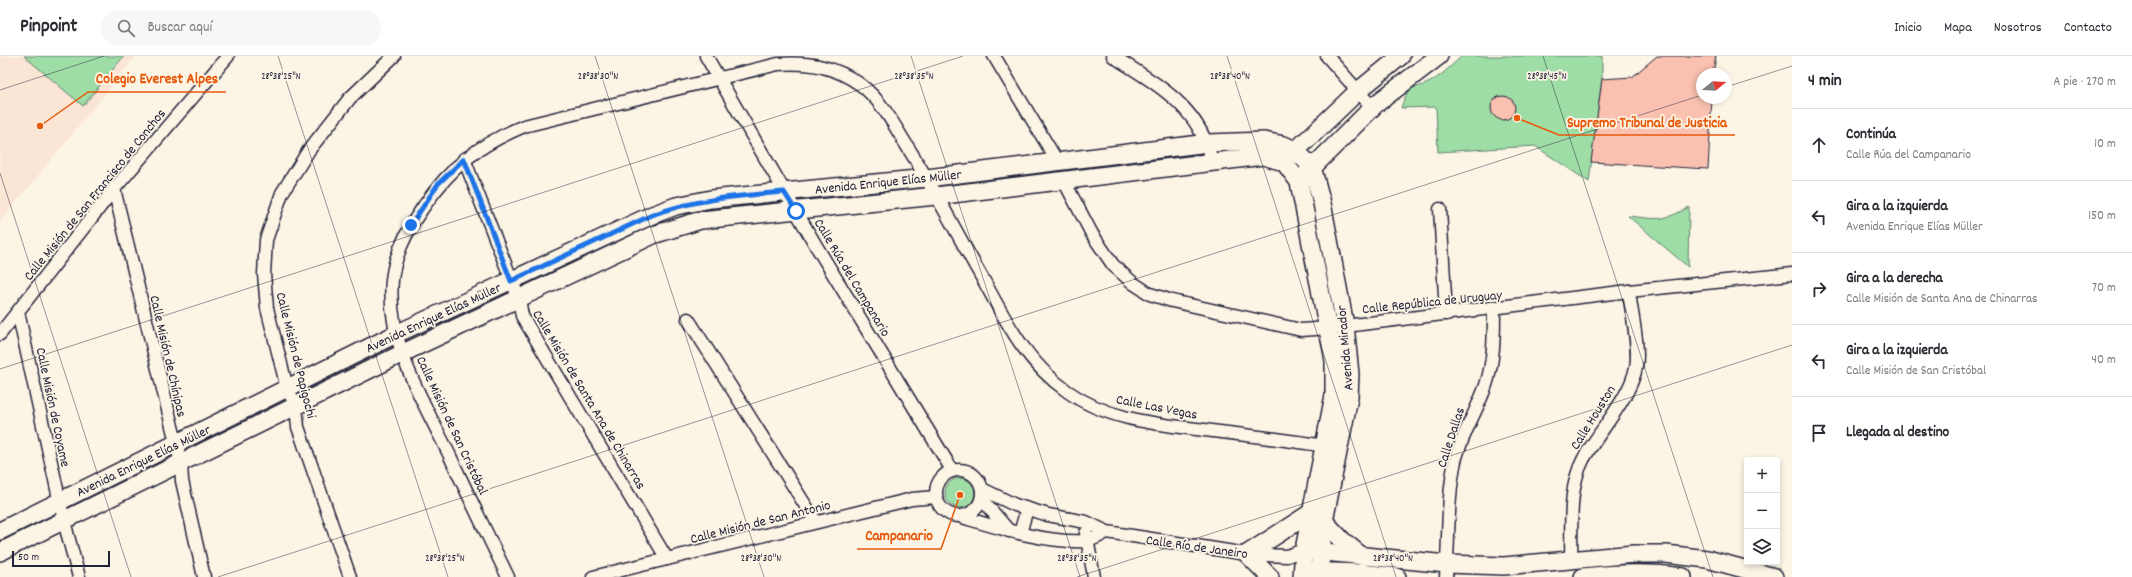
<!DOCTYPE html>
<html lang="es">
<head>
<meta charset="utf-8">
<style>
  body { margin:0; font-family:Dekko,sans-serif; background:#f7f7f7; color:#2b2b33 }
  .controls { position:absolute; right:12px; bottom:12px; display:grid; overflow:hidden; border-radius:4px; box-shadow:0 2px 6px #0003 }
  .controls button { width:36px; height:36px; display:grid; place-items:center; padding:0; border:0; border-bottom:1px solid #e1e1e2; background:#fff; color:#2b2b33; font:20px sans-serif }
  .compass { position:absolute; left:1696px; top:12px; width:36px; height:36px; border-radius:50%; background:#fff; box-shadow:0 2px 6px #0003; rotate:72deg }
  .scale { position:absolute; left:12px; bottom:10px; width:98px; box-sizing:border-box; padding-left:4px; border:2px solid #22223b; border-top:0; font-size:11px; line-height:14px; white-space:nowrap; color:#22223b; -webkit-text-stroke:3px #fcf5e5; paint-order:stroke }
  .stop { position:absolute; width:12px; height:12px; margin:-9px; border:3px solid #1a73e8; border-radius:50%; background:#fff }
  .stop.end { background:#1a73e8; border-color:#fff; box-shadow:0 1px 4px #0008 }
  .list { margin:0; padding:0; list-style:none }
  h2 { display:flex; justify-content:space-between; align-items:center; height:52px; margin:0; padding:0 16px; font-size:17px }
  h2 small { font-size:13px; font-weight:400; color:#7c7c81 }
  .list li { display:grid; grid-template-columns:26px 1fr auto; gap:12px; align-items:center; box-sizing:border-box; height:72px; padding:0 16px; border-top:1px solid #e1e1e2 }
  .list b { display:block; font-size:15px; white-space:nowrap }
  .list p { margin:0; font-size:13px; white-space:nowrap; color:#7c7c81 }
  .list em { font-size:13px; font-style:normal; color:#7c7c81 }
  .icon { flex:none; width:22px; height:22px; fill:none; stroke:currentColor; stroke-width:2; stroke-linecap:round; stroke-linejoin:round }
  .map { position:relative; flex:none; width:1792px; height:521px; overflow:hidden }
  header { display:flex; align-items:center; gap:24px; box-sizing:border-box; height:56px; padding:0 20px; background:#fff; border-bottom:1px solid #e1e1e2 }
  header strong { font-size:19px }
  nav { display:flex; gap:22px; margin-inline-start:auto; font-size:14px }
  .search { width:280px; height:36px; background:#f7f7f7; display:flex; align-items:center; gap:10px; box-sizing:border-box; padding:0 14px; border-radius:22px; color:#7c7c81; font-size:15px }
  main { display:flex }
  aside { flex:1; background:#fff }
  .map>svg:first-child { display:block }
  .built { fill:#fbe5d5 }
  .green { fill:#9edda5; stroke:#608070 }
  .building { fill:#fac1b1; stroke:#22223b }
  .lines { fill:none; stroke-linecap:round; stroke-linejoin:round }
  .street-casing { stroke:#22223b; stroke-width:15 }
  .secondary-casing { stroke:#22223b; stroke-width:20 }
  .street { stroke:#fcf5e5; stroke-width:12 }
  .secondary { stroke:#fcf5e5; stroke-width:17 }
  .route { stroke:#1a73e8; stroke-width:5 }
  .ticks { fill:none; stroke:#22223b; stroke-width:1; stroke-opacity:0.45 }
  .labels { text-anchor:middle; stroke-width:3.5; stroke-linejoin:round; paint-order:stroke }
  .street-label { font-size:14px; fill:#22223b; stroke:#fcf5e5 }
  .ticks-label { font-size:10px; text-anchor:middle; fill:#22223b; stroke:#fcf5e5; stroke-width:3.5; stroke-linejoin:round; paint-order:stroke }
  .leader { fill:none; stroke:#e8590c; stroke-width:1.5 }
  .callout-dot { fill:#e8590c; stroke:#fcf5e5; stroke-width:1.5 }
  .callout-label { font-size:15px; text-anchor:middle; font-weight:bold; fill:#e8590c; stroke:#fcf5e5; stroke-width:3.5; stroke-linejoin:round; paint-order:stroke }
</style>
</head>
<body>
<header>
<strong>Pinpoint</strong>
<div class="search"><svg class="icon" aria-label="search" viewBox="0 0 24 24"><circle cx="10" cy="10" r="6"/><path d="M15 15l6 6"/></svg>Buscar aquí</div>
<nav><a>Inicio</a><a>Mapa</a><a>Nosotros</a><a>Contacto</a></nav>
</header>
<main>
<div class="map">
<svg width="1792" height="521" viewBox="0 0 1792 521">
  <rect width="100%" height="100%" fill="#fcf5e5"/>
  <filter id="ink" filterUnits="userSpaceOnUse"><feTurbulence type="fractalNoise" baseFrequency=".025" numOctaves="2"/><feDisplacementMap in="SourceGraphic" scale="8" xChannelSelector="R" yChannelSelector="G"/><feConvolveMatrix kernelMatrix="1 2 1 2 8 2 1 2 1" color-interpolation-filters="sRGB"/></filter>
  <g filter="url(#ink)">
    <path class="built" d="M0,0H136L0,166Z"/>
    <g class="green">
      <path d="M24,0H124L83,50Z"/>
      <path d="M1462,0H1602V23L1589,126L1535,90L1438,96L1436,51L1401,52C1410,23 1416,36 1435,23C1444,17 1453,8 1462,0Z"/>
      <path d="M1689,151L1688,211L1628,160C1657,163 1663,166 1689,151Z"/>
      <circle cx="960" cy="437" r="15"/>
    </g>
    <g class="building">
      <path d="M1657,0H1716L1713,18H1702V42H1712L1708,113L1591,106L1602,23L1632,21Z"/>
      <circle cx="1503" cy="52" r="12"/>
    </g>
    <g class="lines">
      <g class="street-casing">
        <g id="street">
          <path d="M706,0L815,188L952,414"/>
          <path d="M994,0L1057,105"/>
          <path d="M1113,0C1157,29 1200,50 1212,106"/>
          <path d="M1327,0L1372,51"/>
          <path d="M464,103L519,243L522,260L667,503"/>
          <path d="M1064,125L1092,178L1113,209L1133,227L1150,238L1172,245L1301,274L1329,272L1629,235L1792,218"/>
          <path d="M114,133L181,407L182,425L204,521"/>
          <path d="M1440,153L1446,258"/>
          <path d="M18,256L64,465L79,521"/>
          <path d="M688,263L816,466"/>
          <path d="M0,278L114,133L228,0"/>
          <circle cx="959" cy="437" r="23"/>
          <path d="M982,433L1015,449L1048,459L1086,466L1107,476L1247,498L1287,500L1304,494"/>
          <path d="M982,441L990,453L1009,475"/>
          <path d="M962,461C999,472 1045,487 1085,485C1092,485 1101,479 1107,476"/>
          <path d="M1020,477L1027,453"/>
          <path d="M1086,477L1094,521"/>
          <path d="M1571,503C1572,472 1568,432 1583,404C1598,376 1631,341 1636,311C1640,292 1631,256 1629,235"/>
          <path d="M350,521L298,371L296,350L287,332L267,252L264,218L266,184L282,137L309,94L350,42L394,0"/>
          <path d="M508,521C488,480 468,439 449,398C423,345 386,286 392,224C395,197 408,172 424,150C452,109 479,89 524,70L778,8C809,6 835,10 861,29C882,45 894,69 907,90C935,134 958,180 984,225C1007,267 1026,306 1067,335C1107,364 1157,368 1204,374C1246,379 1289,384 1332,391"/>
          <path d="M593,521L912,443L936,441"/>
          <path d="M1446,521C1449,483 1447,443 1455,405C1462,378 1477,355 1486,329C1494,305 1494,279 1494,253"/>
        </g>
      </g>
      <g class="secondary-casing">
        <g id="secondary">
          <path d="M1288,102L1358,35L1401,0"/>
          <path d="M1284,106L1299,126L1334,304V339L1304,494L1302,521"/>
          <path d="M1305,119L1376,48L1439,0"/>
          <path d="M1324,465L1342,484L1363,501"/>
          <path d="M0,475L396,278L652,159L676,150L711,143L927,122L1208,87L1264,85L1284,89L1295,94L1312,111L1322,147L1345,269L1350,318L1349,342L1324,465L1319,521"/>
          <path d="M1304,494L1447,508L1504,510L1634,498H1666L1707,503L1774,521"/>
          <path d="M0,496L403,297L653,179L701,164L936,140L1263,100L1284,106"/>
          <path d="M1308,515L1360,517L1397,521"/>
          <path d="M1270,521L1247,498L1312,456"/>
          <path d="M1583,521C1616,517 1650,516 1683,521"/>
        </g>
      </g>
      <use href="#street" class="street"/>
      <use href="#secondary" class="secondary"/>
    </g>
  </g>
  <g class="lines" filter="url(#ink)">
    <path class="route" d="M411,169L438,128L464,103L511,225L652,159C695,143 739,140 784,136L796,155"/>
  </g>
  <path class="ticks" d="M278,0L448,521M595,0L764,521M911,0L1080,521M1227,0L1396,521M1543,0L1713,521M1726,31L1792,10M0,34L104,0M0,117L131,521M0,313L963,0M218,521L1702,39M1077,521L1792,289"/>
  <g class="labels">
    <g class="street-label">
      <text transform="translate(888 125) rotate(-6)" y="5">Avenida Enrique Elías Müller</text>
      <text transform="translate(94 138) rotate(-51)" y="5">Calle Misión de San Francisco de Conchos</text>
      <text transform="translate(853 221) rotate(59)" y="5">Calle Rúa del Campanario</text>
      <text transform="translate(1432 245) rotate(-6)" y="5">Calle República de Uruguay</text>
      <text transform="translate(433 261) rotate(-25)" y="5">Avenida Enrique Elías Müller</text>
      <text transform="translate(1344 292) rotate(-95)" y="5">Avenida Mirador</text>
      <text transform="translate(297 299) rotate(76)" y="5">Calle Misión de Papigochi</text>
      <text transform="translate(169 300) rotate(77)" y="5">Calle Misión de Chínipas</text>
      <text transform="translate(590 343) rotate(59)" y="5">Calle Misión de Santa Ana de Chinarras</text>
      <text transform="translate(1157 350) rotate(11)" y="5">Calle Las Vegas</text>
      <text transform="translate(54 351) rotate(78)" y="5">Calle Misión de Coyame</text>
      <text transform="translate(1592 361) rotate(-58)" y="5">Calle Houston</text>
      <text transform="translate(453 369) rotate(65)" y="5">Calle Misión de San Cristóbal</text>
      <text transform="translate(1450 381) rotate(-72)" y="5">Calle Dallas</text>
      <text transform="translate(143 404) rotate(-26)" y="5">Avenida Enrique Elías Müller</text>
      <text transform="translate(760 465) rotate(-14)" y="5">Calle Misión de San Antonio</text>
      <text transform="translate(1197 490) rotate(8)" y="5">Calle Río de Janeiro</text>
    </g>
  </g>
  <g class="ticks-label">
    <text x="281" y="23">28°38'25"N</text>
    <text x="598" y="23">28°38'30"N</text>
    <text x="914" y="23">28°38'35"N</text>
    <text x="1230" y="23">28°38'40"N</text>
    <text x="1547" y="23">28°38'45"N</text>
    <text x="445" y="505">28°38'25"N</text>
    <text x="761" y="505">28°38'30"N</text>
    <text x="1077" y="505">28°38'35"N</text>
    <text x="1393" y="505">28°38'40"N</text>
  </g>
  <path class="leader" d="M40 70L88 36H226M1517 62L1559 79H1735M960 439L941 493H857"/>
  <g class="callout-dot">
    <circle cx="40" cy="70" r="4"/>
    <circle cx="1517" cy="62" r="4"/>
    <circle cx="960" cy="439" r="4"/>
  </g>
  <g class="callout-label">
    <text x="157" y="27">Colegio Everest Alpes</text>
    <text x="1647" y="71">Supremo Tribunal de Justicia</text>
    <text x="899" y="484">Campanario</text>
  </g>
</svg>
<div class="controls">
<button>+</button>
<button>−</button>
<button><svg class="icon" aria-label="layers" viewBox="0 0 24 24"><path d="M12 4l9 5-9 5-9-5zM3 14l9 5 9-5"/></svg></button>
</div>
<svg class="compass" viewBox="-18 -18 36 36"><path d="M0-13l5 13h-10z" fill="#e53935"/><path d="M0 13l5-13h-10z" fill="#7c7c81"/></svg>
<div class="scale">50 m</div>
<div class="stop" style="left:796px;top:155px"></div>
<div class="stop end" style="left:411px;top:169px"></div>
</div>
<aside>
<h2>4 min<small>A pie · 270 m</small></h2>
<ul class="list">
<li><svg class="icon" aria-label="ahead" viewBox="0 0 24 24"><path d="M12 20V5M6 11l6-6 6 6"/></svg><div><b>Continúa</b><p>Calle Rúa del Campanario</p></div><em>10 m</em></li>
<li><svg class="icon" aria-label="left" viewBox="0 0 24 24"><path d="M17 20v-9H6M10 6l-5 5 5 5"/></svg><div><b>Gira a la izquierda</b><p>Avenida Enrique Elías Müller</p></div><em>150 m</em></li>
<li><svg class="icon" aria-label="right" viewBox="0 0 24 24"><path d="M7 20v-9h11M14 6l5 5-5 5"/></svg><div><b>Gira a la derecha</b><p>Calle Misión de Santa Ana de Chinarras</p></div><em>70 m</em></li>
<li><svg class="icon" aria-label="left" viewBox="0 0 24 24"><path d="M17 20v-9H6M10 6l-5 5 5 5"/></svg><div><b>Gira a la izquierda</b><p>Calle Misión de San Cristóbal</p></div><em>40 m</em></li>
<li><svg class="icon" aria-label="arrive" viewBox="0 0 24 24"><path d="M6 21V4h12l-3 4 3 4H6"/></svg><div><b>Llegada al destino</b></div></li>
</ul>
</aside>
</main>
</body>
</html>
